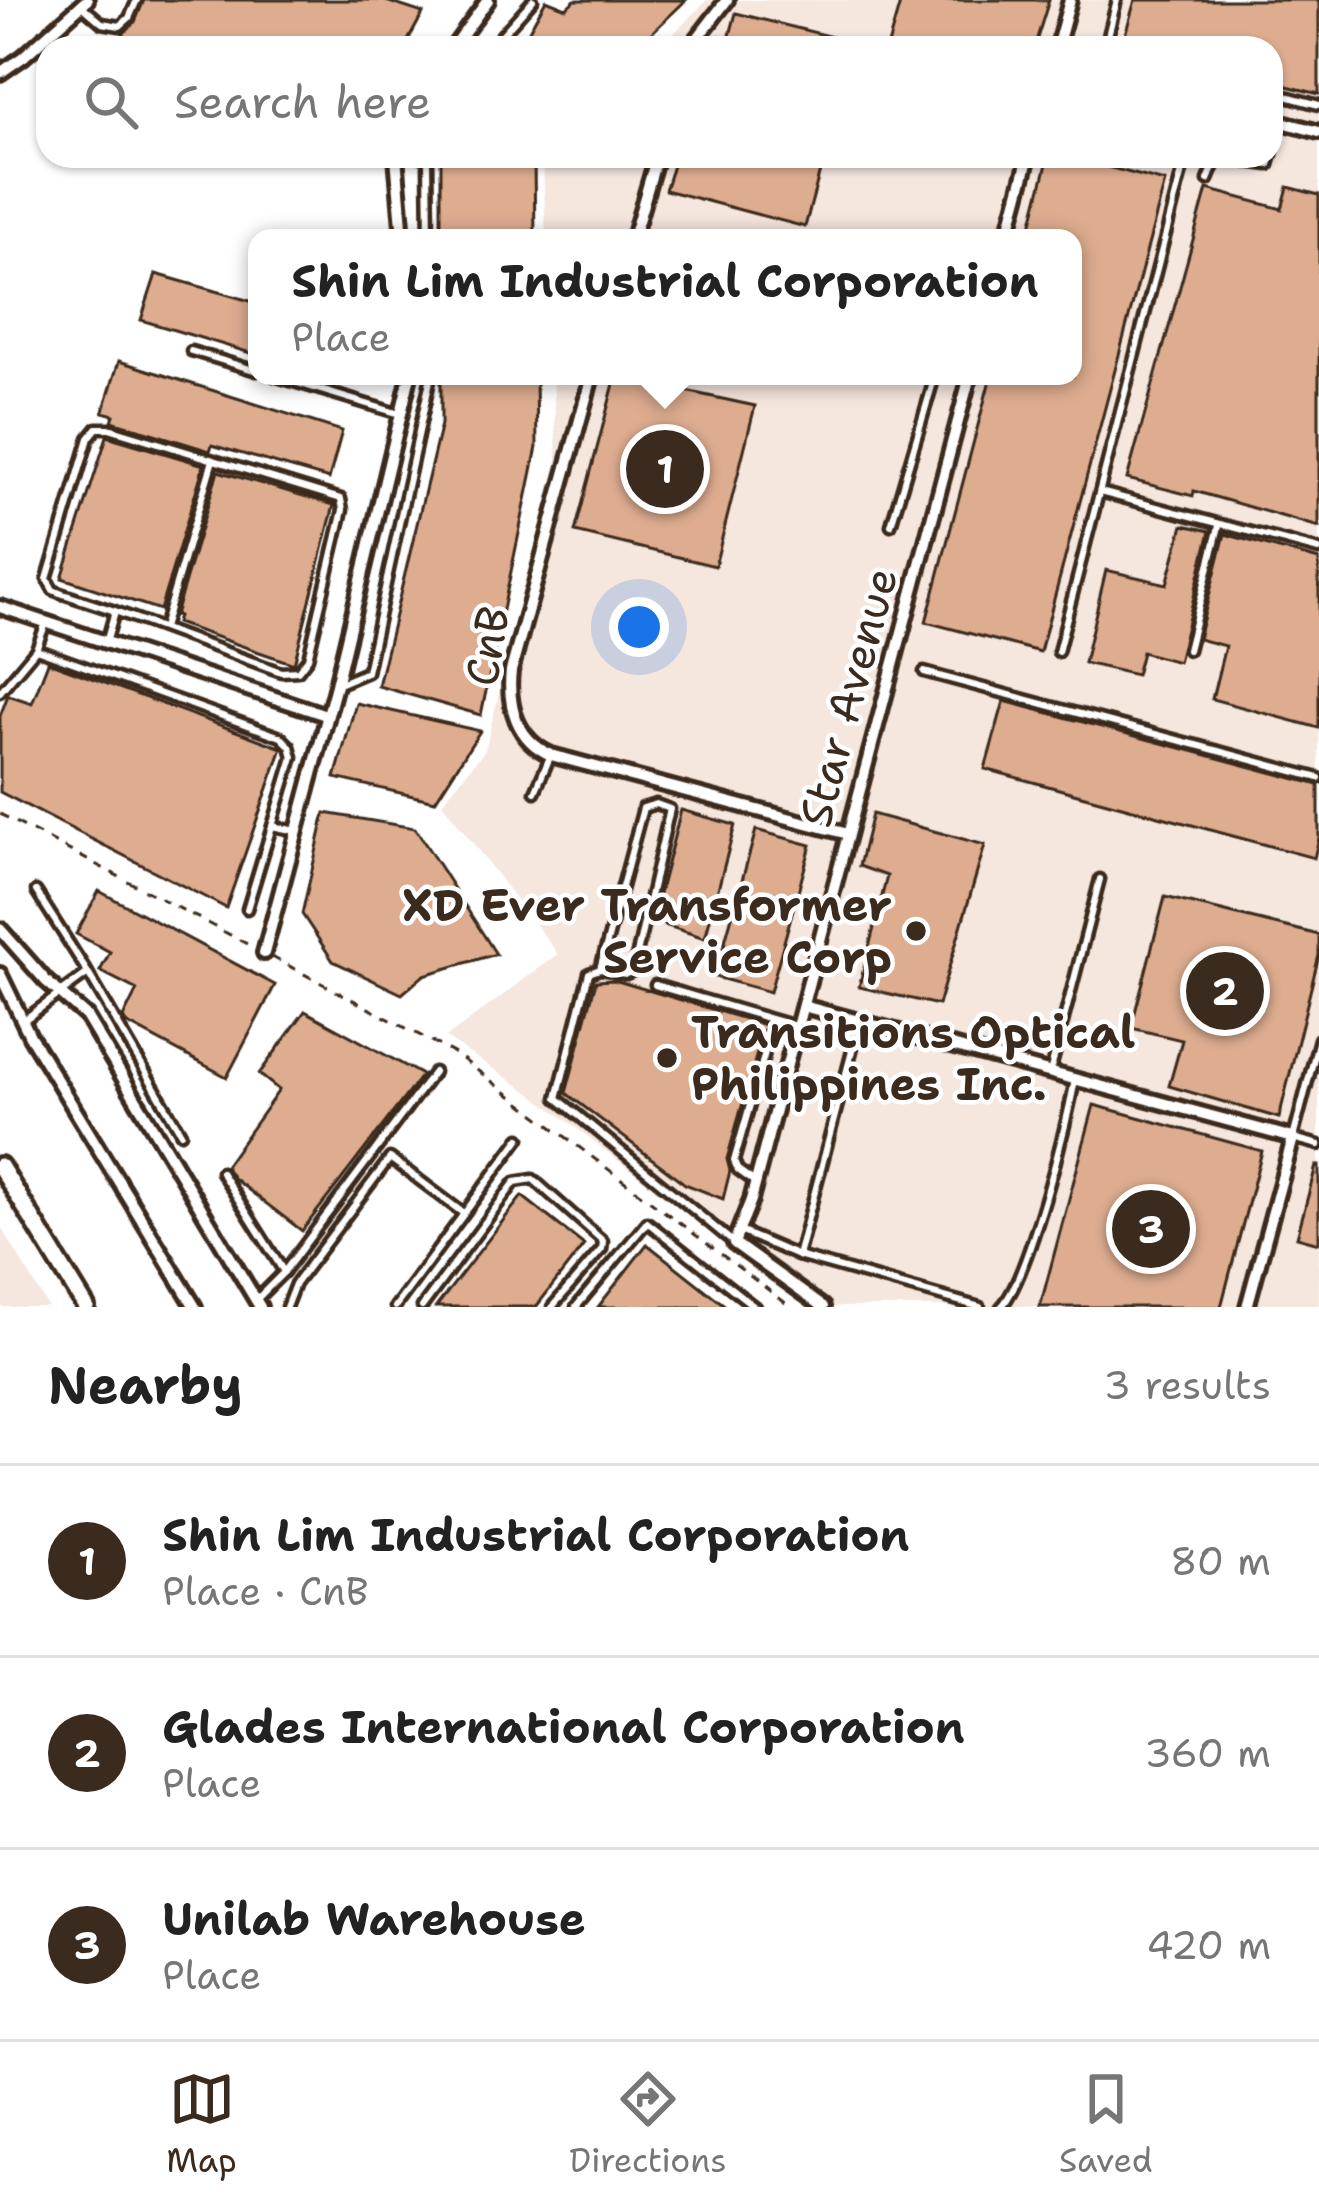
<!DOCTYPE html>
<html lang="en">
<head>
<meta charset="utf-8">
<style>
  body { margin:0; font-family:"Shantell Sans",sans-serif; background:#f6f6f6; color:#222 }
  .you { position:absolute; left:639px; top:627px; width:42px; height:42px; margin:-30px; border:9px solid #fff; border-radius:50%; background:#1a73e8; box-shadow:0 0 0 18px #1a73e833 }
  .badge { display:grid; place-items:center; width:78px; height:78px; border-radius:50%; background:#3b2a1e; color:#fff; font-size:39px; font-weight:700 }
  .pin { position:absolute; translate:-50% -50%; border:6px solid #fff; box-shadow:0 3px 12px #0006 }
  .popup { position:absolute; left:248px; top:229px; width:834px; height:156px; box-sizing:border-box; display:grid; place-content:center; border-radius:24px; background:#fff; filter:drop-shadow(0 3px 9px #0005); font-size:39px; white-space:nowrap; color:#767676 }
  .popup b { font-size:45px; color:#222 }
  .popup::after { content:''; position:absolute; left:50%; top:100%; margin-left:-24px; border:24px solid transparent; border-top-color:#fff }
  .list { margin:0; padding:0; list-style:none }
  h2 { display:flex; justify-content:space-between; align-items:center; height:156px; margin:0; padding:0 48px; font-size:51px }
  h2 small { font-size:39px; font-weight:400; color:#767676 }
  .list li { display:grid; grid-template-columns:78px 1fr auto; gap:36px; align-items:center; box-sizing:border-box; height:192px; padding:0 48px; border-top:3px solid #e0e0e0 }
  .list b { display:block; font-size:45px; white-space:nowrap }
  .list p { margin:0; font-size:39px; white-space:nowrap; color:#767676 }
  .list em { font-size:39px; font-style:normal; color:#767676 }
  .icon { flex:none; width:66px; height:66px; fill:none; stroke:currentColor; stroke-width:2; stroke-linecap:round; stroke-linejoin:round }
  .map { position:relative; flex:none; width:1319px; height:1307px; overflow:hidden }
  .search { position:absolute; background:#fff; box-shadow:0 3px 9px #0004; left:36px; right:36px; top:36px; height:132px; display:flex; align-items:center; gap:30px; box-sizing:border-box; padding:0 42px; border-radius:36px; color:#767676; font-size:45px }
  .sheet { height:732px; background:#fff }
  nav { display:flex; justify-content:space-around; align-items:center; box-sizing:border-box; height:168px; border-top:3px solid #e0e0e0; background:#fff; font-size:33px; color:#767676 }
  nav a { display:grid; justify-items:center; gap:6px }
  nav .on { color:#3b2a1e }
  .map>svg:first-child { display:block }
  .built { fill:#f5e6de }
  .building { fill:#dead90; stroke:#3b2a1e; stroke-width:3 }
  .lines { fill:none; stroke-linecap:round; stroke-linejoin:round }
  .service-casing { stroke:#3b2a1e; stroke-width:15 }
  .minor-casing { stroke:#3b2a1e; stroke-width:20 }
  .secondary-casing { stroke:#3b2a1e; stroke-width:24 }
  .path { stroke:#3b2a1e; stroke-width:3; stroke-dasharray:9 9; stroke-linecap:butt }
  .service { stroke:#fff; stroke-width:6 }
  .minor { stroke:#fff; stroke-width:10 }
  .secondary { stroke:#fff; stroke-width:15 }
  .poi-dot { fill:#3b2a1e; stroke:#fff; stroke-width:4.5 }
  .labels { text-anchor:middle; stroke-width:9; stroke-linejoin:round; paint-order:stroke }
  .street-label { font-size:45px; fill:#3b2a1e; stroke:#fff }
  .poi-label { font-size:45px; font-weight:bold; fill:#3b2a1e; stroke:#fff; text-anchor:end }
</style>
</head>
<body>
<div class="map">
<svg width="1319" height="1307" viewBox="0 0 1319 1307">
  <rect width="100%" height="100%" fill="#fff"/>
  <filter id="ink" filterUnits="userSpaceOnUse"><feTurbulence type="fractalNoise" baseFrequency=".00833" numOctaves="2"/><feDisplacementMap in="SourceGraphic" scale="24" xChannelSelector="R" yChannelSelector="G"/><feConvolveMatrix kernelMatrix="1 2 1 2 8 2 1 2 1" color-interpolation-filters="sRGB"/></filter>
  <g filter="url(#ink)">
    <g class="built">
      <path d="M707,0H1319V1307H807L538,1098L446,1038L558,954L442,803L485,750L557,460L553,376H1073V238H546L543,164L551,156H1271V48H659Z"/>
      <path d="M0,1225L48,1307H0Z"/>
    </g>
    <g class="building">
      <path d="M144,0H383L423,13L404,48H143L116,41L135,22Z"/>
      <path d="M546,0L566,8L575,0H686L636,48H503L511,36L523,41Z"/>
      <path d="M901,0H1049L1034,48H899L888,45Z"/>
      <path d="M1135,0H1319V94L1271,82V48H1145L1123,42Z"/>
      <path d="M736,13L861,44L860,48H716L720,36L729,39Z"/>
      <path d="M441,156L534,160L535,238H441Z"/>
      <path d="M676,156H824L805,227L665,190Z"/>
      <path d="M1049,156H1066L1165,182L1040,652L926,622L991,376H1073V238H1028Z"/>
      <path d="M1288,187L1319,195V527L1194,491L1193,496L1127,479L1207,189L1282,209Z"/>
      <path d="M156,274L257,303V355L141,320Z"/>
      <path d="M119,361L342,431L329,479L212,445L210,451L112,421L114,415L103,412Z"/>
      <path d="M441,376H536L537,447L481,715L378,686L441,424Z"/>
      <path d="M616,376L755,406L715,566L575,532Z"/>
      <path d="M107,436L204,465L160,610L62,578Z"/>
      <path d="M218,471L334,505L294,664L176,623L178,616L175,615Z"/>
      <path d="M1183,525L1210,531L1178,662L1142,652L1136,675L1084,663L1106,570L1167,584Z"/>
      <path d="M1225,534L1319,560V728L1212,699L1225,646L1198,639Z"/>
      <path d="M48,662L282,748L226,908L0,792V716L8,695L32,703Z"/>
      <path d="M1004,701L1319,785V838L1314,858L985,769Z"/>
      <path d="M356,703L480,731L435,801L335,778Z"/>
      <path d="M681,810L735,825L705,938L652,921Z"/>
      <path d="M325,813L415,828L496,954L424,975L402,994L333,961L302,914Z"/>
      <path d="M872,814L985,845L938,1005L859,987L887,876L859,866Z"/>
      <path d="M756,830L811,845L770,992L715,977Z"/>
      <path d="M99,891L275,985L227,1077L126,1023L123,1018L137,990L100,971L110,952L76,934Z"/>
      <path d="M1165,897L1319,935V955L1279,1118L1169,1086L1182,1040L1131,1028Z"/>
      <path d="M614,980L765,1025L727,1159L730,1171L723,1199L685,1184L566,1093L596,981Z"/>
      <path d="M305,1011L422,1075L302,1231L233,1178L225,1166L279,1090L259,1074Z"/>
      <path d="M1094,1105L1262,1151L1221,1307H1040Z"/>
      <path d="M1316,1166H1319V1243L1297,1237Z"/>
      <path d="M522,1196L584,1245L536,1307H436Z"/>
      <path d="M647,1244L727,1307H598Z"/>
    </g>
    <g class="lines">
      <g class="service-casing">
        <g id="service">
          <path d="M81,5L102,23L120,26L129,18L137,0"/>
          <path d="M490,48L533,0"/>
          <path d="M1105,48L1117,0"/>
          <path d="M1271,92L1319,105"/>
          <path d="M420,156L428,160L429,238"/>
          <path d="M1208,180L1217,158L1269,165L1281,122"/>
          <path d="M191,351L257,371"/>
          <path d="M274,376L400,414"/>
          <path d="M1100,492L1319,550"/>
          <path d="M891,525L935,376"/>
          <path d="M163,628L213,460"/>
          <path d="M106,643L115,611L60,593L53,590L47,579L89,438L97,428H109L341,499L343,510L308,658L298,671L281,672L115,611"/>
          <path d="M36,649L281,737L290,746L293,757L247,909"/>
          <path d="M1188,650L1219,526"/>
          <path d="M1058,652L1186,156"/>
          <path d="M924,672L1319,778"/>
          <path d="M336,685L367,672L431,376"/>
          <path d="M0,692L36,649L46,623"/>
          <path d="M535,792L550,757"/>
          <path d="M272,826L296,831"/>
          <path d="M36,891L88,973"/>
          <path d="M600,969L626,974L633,971L670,809L656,804L643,808L600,969L589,973L557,1098L734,1243"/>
          <path d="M655,985L795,1026"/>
          <path d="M24,1020L88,973L181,1133"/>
          <path d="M1319,1039L1293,1138L1319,1145"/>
          <path d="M1050,1073L1100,879"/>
          <path d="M221,1172L284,1272"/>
          <path d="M756,1183L738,1170L734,1161L774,1021"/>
          <path d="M740,1231L798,1256L980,1307"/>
          <path d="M798,1256L853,1047"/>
          <path d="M256,1300L284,1272L434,1072"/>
          <path d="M286,1307L295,1284L390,1158L463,1213"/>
          <path d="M395,1307L520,1138"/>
          <path d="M422,1307L515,1182L533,1179L603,1241L602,1249L552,1307"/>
          <path d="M576,1307L647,1222L755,1307"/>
          <path d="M1001,1307C1027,1282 1068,1121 1075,1079"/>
        </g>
      </g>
      <g class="minor-casing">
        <g id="minor">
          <path d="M453,48L488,0"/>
          <path d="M690,48L727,0"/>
          <path d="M1057,48L1070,0"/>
          <path d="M0,73L23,57L87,0"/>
          <path d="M1271,119L1319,132"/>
          <path d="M396,156L403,238"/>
          <path d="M633,238L657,156"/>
          <path d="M1007,238L1029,156"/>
          <path d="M592,376L511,671C507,706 517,740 551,755L848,834"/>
          <path d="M0,607L326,715"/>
          <path d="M0,929L46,981L86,1016L260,1307"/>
          <path d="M264,953L336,685L410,376"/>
          <path d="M0,974L30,1036L195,1307"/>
          <path d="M803,1006L1293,1138L1247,1307"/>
          <path d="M823,1307L734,1243L751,1200L970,376"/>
        </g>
      </g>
      <g class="secondary-casing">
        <path id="secondary" d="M0,1166L86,1307"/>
      </g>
      <g class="path">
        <path d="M0,814L253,947"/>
        <path d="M272,957L457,1055L791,1307"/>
      </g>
      <use href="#service" class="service"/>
      <use href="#minor" class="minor"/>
      <use href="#secondary" class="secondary"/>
    </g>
  </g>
  <g class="poi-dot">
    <circle cx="916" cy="931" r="12"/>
    <circle cx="667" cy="1058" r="12"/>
  </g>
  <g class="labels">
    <g class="street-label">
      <text transform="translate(487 646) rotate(-81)" y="16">CnB</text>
      <text transform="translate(848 697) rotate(-75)" y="16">Star Avenue</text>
    </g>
    <g class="poi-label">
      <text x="892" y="921">XD Ever Transformer<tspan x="892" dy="52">Service Corp</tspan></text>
      <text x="691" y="1048" text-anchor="start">Transitions Optical<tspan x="691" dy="52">Philippines Inc.</tspan></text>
    </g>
  </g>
</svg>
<div class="you"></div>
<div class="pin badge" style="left:665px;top:469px">1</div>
<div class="popup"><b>Shin Lim Industrial Corporation</b>Place</div>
<div class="pin badge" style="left:1225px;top:991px">2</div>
<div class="pin badge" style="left:1151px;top:1229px">3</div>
<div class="search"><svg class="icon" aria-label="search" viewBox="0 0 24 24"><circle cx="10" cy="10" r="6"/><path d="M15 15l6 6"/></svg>Search here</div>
</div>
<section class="sheet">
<h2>Nearby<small>3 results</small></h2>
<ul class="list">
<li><span class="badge">1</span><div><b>Shin Lim Industrial Corporation</b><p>Place · CnB</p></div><em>80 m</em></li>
<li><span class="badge">2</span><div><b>Glades International Corporation</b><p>Place</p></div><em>360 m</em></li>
<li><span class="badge">3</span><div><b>Unilab Warehouse</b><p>Place</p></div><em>420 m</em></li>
</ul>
</section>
<nav>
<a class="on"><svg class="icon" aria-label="map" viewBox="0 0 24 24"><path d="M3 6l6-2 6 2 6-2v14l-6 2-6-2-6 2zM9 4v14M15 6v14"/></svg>Map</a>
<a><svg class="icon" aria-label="directions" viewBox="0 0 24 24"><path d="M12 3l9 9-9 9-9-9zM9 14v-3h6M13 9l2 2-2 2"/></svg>Directions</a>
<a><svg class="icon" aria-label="saved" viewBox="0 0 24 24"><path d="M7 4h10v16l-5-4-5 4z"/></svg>Saved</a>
</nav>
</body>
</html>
